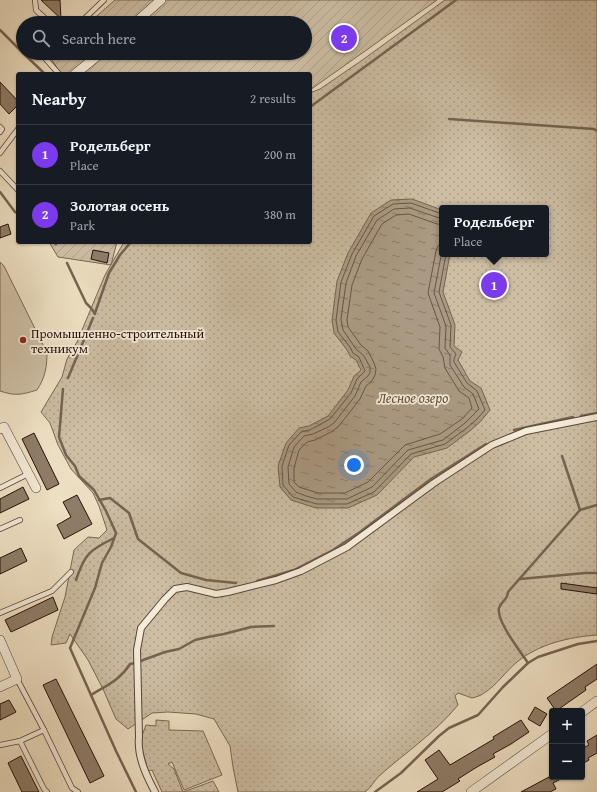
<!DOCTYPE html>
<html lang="en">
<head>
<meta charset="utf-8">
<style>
  body { margin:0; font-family:"Gentium Book Plus",serif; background:#242831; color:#f1f3f6 }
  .controls { position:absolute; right:12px; bottom:12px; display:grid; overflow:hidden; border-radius:4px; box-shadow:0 1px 3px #0004 }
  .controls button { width:36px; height:36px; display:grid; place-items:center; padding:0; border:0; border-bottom:1px solid #363941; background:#171b24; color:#f1f3f6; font:20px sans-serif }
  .you { position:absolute; left:354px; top:465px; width:14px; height:14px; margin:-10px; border:3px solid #fff; border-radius:50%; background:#1a73e8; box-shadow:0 0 0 6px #1a73e833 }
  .badge { display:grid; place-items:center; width:26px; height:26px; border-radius:50%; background:#7c3aed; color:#fff; font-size:13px; font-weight:700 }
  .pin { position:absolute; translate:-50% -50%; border:2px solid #fff; box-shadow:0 1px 4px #0006 }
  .popup { position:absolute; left:439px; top:205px; width:110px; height:52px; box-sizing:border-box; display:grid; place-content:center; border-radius:4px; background:#171b24; filter:drop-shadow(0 1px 3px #0005); font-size:13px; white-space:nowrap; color:#9ea1a6 }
  .popup b { font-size:15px; color:#f1f3f6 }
  .popup::after { content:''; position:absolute; left:50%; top:100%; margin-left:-8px; border:8px solid transparent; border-top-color:#171b24 }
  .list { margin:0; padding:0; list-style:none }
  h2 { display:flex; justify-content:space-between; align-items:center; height:52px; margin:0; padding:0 16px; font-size:17px }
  h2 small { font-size:13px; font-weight:400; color:#9ea1a6 }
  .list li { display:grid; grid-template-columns:26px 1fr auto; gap:12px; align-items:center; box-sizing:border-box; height:60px; padding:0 16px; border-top:1px solid #363941 }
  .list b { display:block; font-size:15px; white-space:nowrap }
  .list p { margin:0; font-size:13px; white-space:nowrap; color:#9ea1a6 }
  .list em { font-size:13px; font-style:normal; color:#9ea1a6 }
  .icon { flex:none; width:22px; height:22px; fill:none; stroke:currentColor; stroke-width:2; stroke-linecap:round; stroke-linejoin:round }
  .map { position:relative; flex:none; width:597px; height:792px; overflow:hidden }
  .search { position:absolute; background:#171b24; box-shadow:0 1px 3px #0004; left:16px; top:16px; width:296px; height:44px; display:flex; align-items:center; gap:10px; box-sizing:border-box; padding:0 14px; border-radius:22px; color:#9ea1a6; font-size:15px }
  .panel { position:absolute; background:#171b24; box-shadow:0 1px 3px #0004; left:16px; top:72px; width:296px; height:172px; border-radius:4px }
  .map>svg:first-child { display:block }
  .park { fill:url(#park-dots); stroke:#796755; fill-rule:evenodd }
  .garden { fill:url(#garden-furrows); stroke:#796755 }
  .pitch { fill:#ccbda3; stroke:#796755 }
  .water { fill:url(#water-ripples); stroke:#756351 }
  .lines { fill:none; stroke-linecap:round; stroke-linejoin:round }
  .shore { stroke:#685645; stroke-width:1 }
  .stream { stroke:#756351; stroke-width:2.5 }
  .building { fill:#8e7d69; stroke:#261107 }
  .service-casing { stroke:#584536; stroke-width:6 }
  .pedestrian-casing { stroke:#584536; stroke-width:8 }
  .minor-casing { stroke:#584536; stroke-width:10 }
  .service { stroke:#f4ebd8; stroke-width:4.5 }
  .pedestrian { stroke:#f4ebd8; stroke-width:6 }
  .minor { stroke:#f4ebd8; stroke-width:9 }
  .poi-dot { fill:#8f2418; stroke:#f4ebd8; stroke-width:1.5 }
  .labels { text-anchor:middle; stroke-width:3.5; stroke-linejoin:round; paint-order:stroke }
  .poi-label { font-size:13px; fill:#261107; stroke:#f4ebd8; text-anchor:start }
  .water-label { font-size:14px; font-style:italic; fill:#614f3f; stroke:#f4ebd8 }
</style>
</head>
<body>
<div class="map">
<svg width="597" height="792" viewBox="0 0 597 792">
  <defs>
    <pattern id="park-dots" width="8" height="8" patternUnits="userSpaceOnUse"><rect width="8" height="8" fill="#ccbda3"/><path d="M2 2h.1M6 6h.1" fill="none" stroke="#afa18b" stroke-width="1.8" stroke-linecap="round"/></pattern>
    <pattern id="garden-furrows" width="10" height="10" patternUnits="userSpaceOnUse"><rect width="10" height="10" fill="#ccbda3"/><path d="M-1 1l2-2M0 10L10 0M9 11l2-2" fill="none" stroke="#afa18b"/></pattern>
    <pattern id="water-ripples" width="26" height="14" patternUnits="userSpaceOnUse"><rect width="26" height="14" fill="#aa9a83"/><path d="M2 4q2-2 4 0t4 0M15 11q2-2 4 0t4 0" fill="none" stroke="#8a7c69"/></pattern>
  </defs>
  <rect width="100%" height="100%" fill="#eee0c3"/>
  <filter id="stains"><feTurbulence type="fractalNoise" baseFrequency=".005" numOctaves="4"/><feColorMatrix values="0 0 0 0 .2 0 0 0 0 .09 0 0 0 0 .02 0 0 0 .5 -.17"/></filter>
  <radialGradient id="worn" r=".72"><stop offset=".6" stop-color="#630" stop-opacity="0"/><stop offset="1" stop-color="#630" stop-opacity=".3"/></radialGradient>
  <g class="park">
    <path d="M445,0H597V635C569,637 539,644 517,662C506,671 496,686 484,693C480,696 476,697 472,698L458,693L455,696L458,705C435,733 406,752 379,776C374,781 371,788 365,792H238L233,767L230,746L214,719L196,714L168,712L152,713L128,729L116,719L103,689L88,660L70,634L66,643L51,645L52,637L65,597L74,550L88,537L99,538L107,530L99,506L93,493L71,469L58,445L50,423L41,412L62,377L67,359L77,342L105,275L124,242H310V93L320,89L361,61ZM442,208H546V254H442Z"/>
    <path d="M156,720L169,721V730L203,731L222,775L184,790L172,762L168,764L174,769L183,792L213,781L219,792H162L152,770L148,771L140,741L146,725L156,726Z"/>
  </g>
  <g class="garden">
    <path d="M115,0H437L310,90V74H61L50,57L55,53H305V23H89Z"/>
    <path d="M49,242H117L111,265L58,257Z"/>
  </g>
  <path class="pitch" d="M0,262L4,266L47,353C47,367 45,378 37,390C21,395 15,396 0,391Z"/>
  <path class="water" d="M412,199L442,210V254H450L443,292L455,325L454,346L462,352L458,360L470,381L481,388L490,410L480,422L471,430L447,448L414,457L377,495L348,508H316L291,500L280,487L278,466L286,443L299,428L309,426L328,416L348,390L354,376L361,370L356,360L350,356L347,350L334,333L332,320L337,281L348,253L371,213L391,200Z"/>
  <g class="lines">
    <g class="shore">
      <path d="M442,214L411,203L393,204L374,216L352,254L341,282L336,320L338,332L350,347L353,353L359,357L365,371L357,379L351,393L330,419L310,430L301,432L289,445L282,466L283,485L293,497L317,504H347L374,492L411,454L445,444L468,427L477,419L485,410L477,391L467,383L454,362V359L456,354L450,347L451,325L439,292L446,254"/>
      <path d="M442,219L410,208L394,209L377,220L356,256L346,283L341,319L343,330L356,349L364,356L370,367V373L367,377L361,382L355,396L334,423L328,427L313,434L304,436L294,447L288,467L289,484L296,492L306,496L317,499H347L372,487L408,450L443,440L465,423L479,409L473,394L464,387L450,365V355L445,348L446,326L434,293L442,251"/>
      <path d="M442,225L437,224L409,214L396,215L382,224L362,259L352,285L347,320L348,327L361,345L368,351L374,363L376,369L375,375L372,381L366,386L360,399L338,427L331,432L315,440L307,442L299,450L294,468V482L299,487L318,493H345L368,482L405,445L440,434L462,419L472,408L469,398L459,391L445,368L443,357L439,349L440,327L428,293L436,251L438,246L442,242"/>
    </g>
    <g class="stream">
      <path d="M0,30L23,53"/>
      <path d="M23,53L45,74"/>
      <path d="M310,107L456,0"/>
      <path d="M449,119L594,129L597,131"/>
      <path d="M0,192L15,212L18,213"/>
      <path d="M54,242L56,244"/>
      <path d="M67,263L86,303L91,308L95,314"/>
      <path d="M95,313L109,273L120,255L131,242"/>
      <path d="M68,378L93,318"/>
      <path d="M63,389L59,437L66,455L75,466L79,476L94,490L106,511L116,533L111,547L102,563L95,588L70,648L116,751L136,792"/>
      <path d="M581,416L597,413"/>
      <path d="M514,430L573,417"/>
      <path d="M562,456L580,510"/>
      <path d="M99,500L110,498L129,513L138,539L181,573L206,580L236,583"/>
      <path d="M520,579L585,573H597"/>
      <path d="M76,580C85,553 90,550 114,538"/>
      <path d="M257,581L294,570L333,550L360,532L431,479L486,444"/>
      <path d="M528,663C521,652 496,621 499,608C501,601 508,600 508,592L580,510L597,505"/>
      <path d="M91,695C107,685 120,680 130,664L135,663L165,652L179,649L195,640L208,637L224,634L251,627L274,626"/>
      <path d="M375,792L401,773L439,736L449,728L478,715L503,687L528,663L538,657L578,644L597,641"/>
    </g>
  </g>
  <g class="building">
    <path d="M41,0H60L61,19Z"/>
    <path d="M0,82L18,101V105L9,114L0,104Z"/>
    <path d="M8,224L11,234L0,238V227Z"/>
    <path d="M93,250L109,253L107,263L91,259Z"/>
    <path d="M34,433L59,484L47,490L22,439Z"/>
    <path d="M23,487L29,499L0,513V499Z"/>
    <path d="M77,495L92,524L64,539L57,525L71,517L63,502Z"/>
    <path d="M21,548L27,561L0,574V558Z"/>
    <path d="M561,583L597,588V594L561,589Z"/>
    <path d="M53,597L58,610L11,632L5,620Z"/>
    <path d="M597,664V679L585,687L586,690L556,711L547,698Z"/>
    <path d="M56,679L104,776L90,783L43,685Z"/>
    <path d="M9,700L16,712L0,720V704Z"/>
    <path d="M535,707L547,714L540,726L528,719Z"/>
    <path d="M521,720L529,732L511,744L493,754L495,757L477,767L458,779L460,781L442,792H417L438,779L425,760L439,750L450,765L494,739L493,737Z"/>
    <path d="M597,735V753L588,758L589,760L582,764V746L583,748L589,745L587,741Z"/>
    <path d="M21,756L39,792H22L8,763Z"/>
    <path d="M549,777H565L553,783L556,789L550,792H521Z"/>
  </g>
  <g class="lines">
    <g class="service-casing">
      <g id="service">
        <path d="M35,0L36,10L50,23"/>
        <path d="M80,23L104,0"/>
        <path d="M49,53L44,57L59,74"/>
        <path d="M0,127L2,129L0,132"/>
        <path d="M0,153L18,129"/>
        <path d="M0,171L18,190"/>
        <path d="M0,488L28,474"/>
        <path d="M0,529L20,520"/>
        <path d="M0,613L52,591L71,572"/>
        <path d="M17,679L44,730"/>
        <path d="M20,741L44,730L72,788L78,792"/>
        <path d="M0,745L20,741L44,789L47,792"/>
      </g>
    </g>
    <g class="pedestrian-casing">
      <path id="pedestrian" d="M155,792C146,775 137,756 139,737L137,650L141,628L165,599L175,589L187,587L216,594L228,592L276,580L301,571L347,547L434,483L492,445L526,431L597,417"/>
    </g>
    <g class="minor-casing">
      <g id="minor">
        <path d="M135,23L161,0"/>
        <path d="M75,74L101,53"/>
        <path d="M0,429L4,427L36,488"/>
        <path d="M0,640L17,679L0,687"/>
        <path d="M582,712L597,701"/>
        <path d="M471,792L552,734"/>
      </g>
    </g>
    <use href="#service" class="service"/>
    <use href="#pedestrian" class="pedestrian"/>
    <use href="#minor" class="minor"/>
  </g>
  <circle class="poi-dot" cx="23" cy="340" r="4"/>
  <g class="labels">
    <g class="poi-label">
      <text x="31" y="338">Промышленно-строительный<tspan x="31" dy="15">техникум</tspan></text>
    </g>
    <g class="water-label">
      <text x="413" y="403">Лесное озеро</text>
    </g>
  </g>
  <rect width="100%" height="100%" filter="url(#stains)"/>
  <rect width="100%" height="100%" fill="url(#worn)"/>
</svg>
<div class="controls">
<button>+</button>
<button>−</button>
</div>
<div class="you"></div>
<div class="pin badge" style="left:494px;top:285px">1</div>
<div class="popup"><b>Родельберг</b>Place</div>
<div class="pin badge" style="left:344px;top:38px">2</div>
<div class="search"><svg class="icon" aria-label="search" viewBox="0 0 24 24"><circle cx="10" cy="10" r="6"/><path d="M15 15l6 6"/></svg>Search here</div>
<section class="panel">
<h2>Nearby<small>2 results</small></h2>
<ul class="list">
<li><span class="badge">1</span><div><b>Родельберг</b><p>Place</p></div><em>200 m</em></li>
<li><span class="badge">2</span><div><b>Золотая осень</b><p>Park</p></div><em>380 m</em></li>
</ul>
</section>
</div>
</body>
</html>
